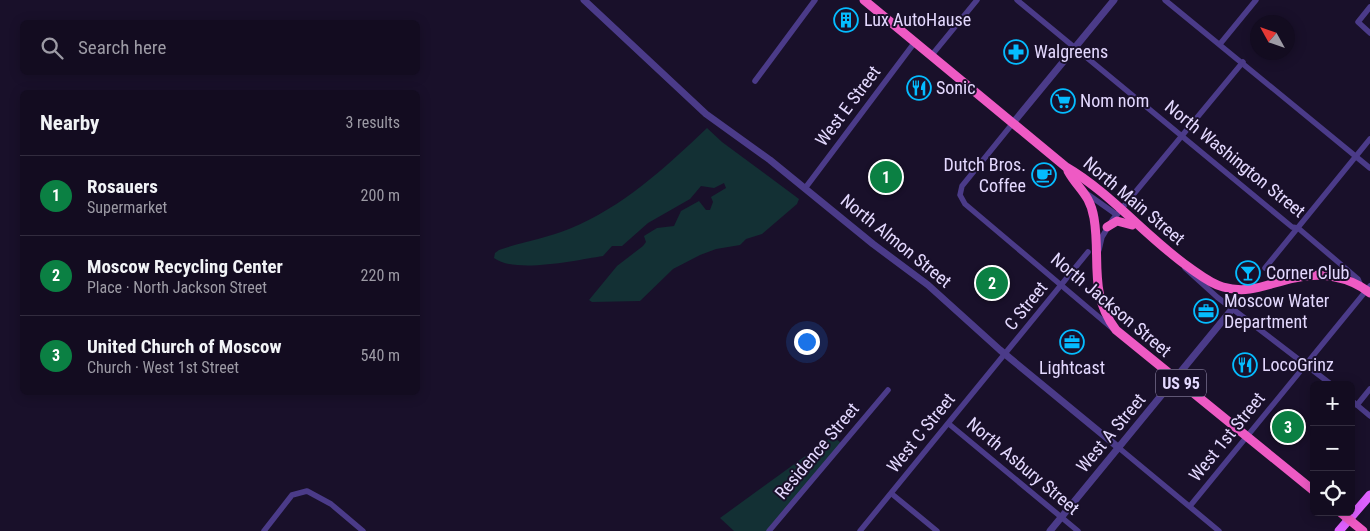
<!DOCTYPE html>
<html lang="en">
<head>
<meta charset="utf-8">
<style>
  body { margin:0; font-family:"Roboto Condensed",sans-serif; background:#1c1529; color:#f1f3f6 }
  .controls { position:absolute; right:15px; bottom:15px; display:grid; overflow:hidden; border-radius:8px; box-shadow:0 2px 12px #0003 }
  .controls button { width:45px; height:45px; display:grid; place-items:center; padding:0; border:0; border-bottom:1px solid #322c3e; background:#130c20; color:#f1f3f6; font:25px sans-serif }
  .compass { position:absolute; left:1250px; top:15px; width:45px; height:45px; border-radius:50%; background:#130c20; box-shadow:0 2px 12px #0003; rotate:310deg }
  .you { position:absolute; left:806px; top:341px; width:18px; height:18px; margin:-12px; border:4px solid #fff; border-radius:50%; background:#1a73e8; box-shadow:0 0 0 8px #1a73e833 }
  .badge { display:grid; place-items:center; width:32px; height:32px; border-radius:50%; background:#0b8043; color:#fff; font-size:16px; font-weight:700 }
  .pin { position:absolute; translate:-50% -50%; border:2px solid #fff; box-shadow:0 1px 5px #0006 }
  .list { margin:0; padding:0; list-style:none }
  h2 { display:flex; justify-content:space-between; align-items:center; height:65px; margin:0; padding:0 20px; font-size:21px }
  h2 small { font-size:16px; font-weight:400; color:#9d9ba5 }
  .list li { display:grid; grid-template-columns:32px 1fr auto; gap:15px; align-items:center; box-sizing:border-box; height:80px; padding:0 20px; border-top:1px solid #322c3e }
  .list b { display:block; font-size:19px; white-space:nowrap }
  .list p { margin:0; font-size:16px; white-space:nowrap; color:#9d9ba5 }
  .list em { font-size:16px; font-style:normal; color:#9d9ba5 }
  .icon { flex:none; width:28px; height:28px; fill:none; stroke:currentColor; stroke-width:2; stroke-linecap:round; stroke-linejoin:round }
  .map { position:relative; flex:none; width:1370px; height:531px; overflow:hidden }
  .search { position:absolute; background:#130c20; box-shadow:0 2px 12px #0003; left:20px; top:20px; width:400px; height:55px; display:flex; align-items:center; gap:12px; box-sizing:border-box; padding:0 18px; border-radius:8px; color:#9d9ba5; font-size:19px }
  .panel { position:absolute; background:#130c20; box-shadow:0 2px 12px #0003; left:20px; top:90px; width:400px; height:305px; border-radius:8px }
  .map>svg:first-child { display:block }
  .green { fill:#133034 }
  .lines { fill:none; stroke-linecap:round; stroke-linejoin:round }
  .minor { stroke:#4b3b89; stroke-width:5.5 }
  .tertiary { stroke:#4b3b89; stroke-width:7 }
  .primary { stroke:#de60ff; stroke-width:9 }
  .trunk { stroke:#ee5ac4; stroke-width:9 }
  .labels { text-anchor:middle; stroke-width:4; stroke-linejoin:round; paint-order:stroke }
  .shield { fill:#19102a; stroke:#a79dbf; stroke-width:1 }
  .shield-label { font-size:16px; font-weight:bold; fill:#e4d9ff }
  .poi-label { font-size:18px; fill:#e4d9ff; stroke:#19102a; text-anchor:start }
  .street-label { font-size:18px; fill:#e4d9ff; stroke:#19102a }
</style>
</head>
<body>
<div class="map">
<svg width="1370" height="531" viewBox="0 0 1370 531">
  <rect width="100%" height="100%" fill="#19102a"/>
  <g class="green">
    <path d="M707,128L722,142L799,199L797,204L762,234L746,239L740,245L716,249L700,255L673,269L640,301L592,302L589,300L617,266L643,246L646,242L644,236L657,228L674,226L681,211L699,201L706,210H710L713,202L711,197L726,188L724,183L714,188L701,186L690,199L648,223L622,246H612L603,256C577,260 515,274 494,258L495,253L499,250C522,242 547,238 569,229C623,207 665,168 707,128Z"/>
    <path d="M833,436L843,445L769,531H734L720,518Z"/>
  </g>
  <g class="lines">
    <g class="minor">
      <path d="M1017,0L1292,227L1298,228L1358,279L1361,286"/>
      <path d="M1165,0L1370,168"/>
      <path d="M1370,7L1358,22L1370,33"/>
      <path d="M1220,44L1256,0"/>
      <path d="M931,56L977,0"/>
      <path d="M755,81L815,0"/>
      <path d="M1013,123L962,186L960,195L965,204L1113,329"/>
      <path d="M806,187L915,42"/>
      <path d="M1086,193L1117,215"/>
      <path d="M1099,250L1102,237L1113,219L1243,62"/>
      <path d="M1185,268L1217,297L1332,385"/>
      <path d="M1265,268L1370,139"/>
      <path d="M1351,400L1370,416"/>
      <path d="M1357,405L1370,389"/>
      <path d="M949,424L1078,531"/>
      <path d="M1119,448L1219,531"/>
      <path d="M892,494L937,531"/>
      <path d="M1190,506L1370,286"/>
      <path d="M264,531L292,495L307,491L331,504L363,531"/>
      <path d="M769,531L888,390"/>
      <path d="M860,531L1088,252"/>
    </g>
    <g class="tertiary">
      <path d="M584,0L706,114L770,160L873,244L928,285L1000,350L1119,448"/>
      <path d="M1013,123L1114,0"/>
      <path d="M1050,531L1233,308"/>
    </g>
    <path class="primary" d="M1339,531L1370,495"/>
    <g class="trunk">
      <path d="M864,0L1066,167C1111,193 1147,238 1190,268C1200,275 1211,284 1223,287C1250,295 1269,283 1294,278C1320,272 1349,276 1370,293"/>
      <path d="M1068,171C1078,189 1090,194 1094,218C1101,259 1088,293 1116,330L1314,491"/>
      <path d="M1107,227L1117,221L1132,225"/>
      <path d="M1340,512L1363,531"/>
    </g>
  </g>
  <defs>
    <g id="building-ring" transform="scale(1.25)"><circle r="9.5" fill="#19102a" stroke="#05bcff" stroke-width="1.5"/><path d="M-4-6H4V6H1V3H-1V6H-4ZM-2.5-4.3h1.7v1.8h-1.7ZM.8-4.3h1.7v1.8H.8ZM-2.5-1h1.7V.8h-1.7ZM.8-1h1.7V.8H.8Z" fill="#05bcff"/></g>
    <g id="pharmacy-ring" transform="scale(1.25)"><circle r="9.5" fill="#19102a" stroke="#05bcff" stroke-width="1.5"/><path d="M-2-6h4v4h4v4h-4v4h-4v-4h-4v-4h4Z" fill="#05bcff"/></g>
    <g id="restaurant-ring" transform="scale(1.25)"><circle r="9.5" fill="#19102a" stroke="#05bcff" stroke-width="1.5"/><path d="M-5-6h1v4h1v-4h1v4h1v-4h1v5L-1.5 .5V6h-2V.5L-5-1ZM5-6V6H3V1.5H1.5Q1.5-4 5-6Z" fill="#05bcff"/></g>
    <g id="supermarket-ring" transform="scale(1.25)"><circle r="9.5" fill="#19102a" stroke="#05bcff" stroke-width="1.5"/><path d="M-6-5.5h2.5l.6 2H6L4.5 2H-2.5L-4.4-4H-6ZM-1.5 3.2a1.3 1.3 0 1 0 .1 0ZM3 3.2a1.3 1.3 0 1 0 .1 0Z" fill="#05bcff"/></g>
    <g id="cafe-ring" transform="scale(1.25)"><circle r="9.5" fill="#19102a" stroke="#05bcff" stroke-width="1.5"/><path d="M-5.5-4.5H6V0H3Q3 3.5 0 3.5H-2.5Q-5.5 3.5-5.5 0ZM3-3.2v2h1.7v-2ZM-6 4.5H4V6H-6Z" fill="#05bcff"/></g>
    <g id="bar-ring" transform="scale(1.25)"><circle r="9.5" fill="#19102a" stroke="#05bcff" stroke-width="1.5"/><path d="M-6-5H6L.8 .8V4.5H3.5V6h-7V4.5H-.8V.8Z" fill="#05bcff"/></g>
    <g id="office-ring" transform="scale(1.25)"><circle r="9.5" fill="#19102a" stroke="#05bcff" stroke-width="1.5"/><path d="M-6-3h4V-5.5h4V-3h4V5H-6ZM-1-4.5V-3h2v-1.5ZM-6 0V1H6V0Z" fill="#05bcff"/></g>
  </defs>
  <g fill-rule="evenodd">
    <use href="#building-ring" x="846" y="20"/>
    <use href="#pharmacy-ring" x="1016" y="52"/>
    <use href="#restaurant-ring" x="919" y="88"/>
    <use href="#supermarket-ring" x="1063" y="101"/>
    <use href="#cafe-ring" x="1044" y="175"/>
    <use href="#bar-ring" x="1248" y="273"/>
    <use href="#office-ring" x="1206" y="311"/>
    <use href="#office-ring" x="1072" y="342"/>
    <use href="#restaurant-ring" x="1245" y="365"/>
  </g>
  <g class="labels">
    <rect class="shield" x="1156" y="369.5" width="50" height="27" rx="4"/>
    <g class="shield-label">
      <text x="1181" y="389">US 95</text>
    </g>
    <g class="poi-label">
      <text x="864" y="26">Lux AutoHause</text>
      <text x="1034" y="58">Walgreens</text>
      <text x="936" y="94">Sonic</text>
      <text x="1080" y="107">Nom nom</text>
      <text x="1026" y="171" text-anchor="end">Dutch Bros.<tspan x="1026" dy="21">Coffee</tspan></text>
      <text x="1266" y="279">Corner Club</text>
      <text x="1224" y="307">Moscow Water<tspan x="1224" dy="21">Department</tspan></text>
      <text x="1262" y="371">LocoGrinz</text>
      <text x="1072" y="374" text-anchor="middle">Lightcast</text>
    </g>
    <g class="street-label">
      <text transform="translate(848 106) rotate(-53)" y="6">West E Street</text>
      <text transform="translate(1235 159) rotate(39)" y="6">North Washington Street</text>
      <text transform="translate(1134 201) rotate(40)" y="6">North Main Street</text>
      <text transform="translate(896 241) rotate(39)" y="6">North Almon Street</text>
      <text transform="translate(1111 305) rotate(40)" y="6">North Jackson Street</text>
      <text transform="translate(1026 306) rotate(-51)" y="6">C Street</text>
      <text transform="translate(921 433) rotate(-51)" y="6">West C Street</text>
      <text transform="translate(1111 433) rotate(-50)" y="6">West A Street</text>
      <text transform="translate(1227 437) rotate(-51)" y="6">West 1st Street</text>
      <text transform="translate(817 451) rotate(-50)" y="6">Residence Street</text>
      <text transform="translate(1023 466) rotate(40)" y="6">North Asbury Street</text>
    </g>
  </g>
</svg>
<div class="controls">
<button>+</button>
<button>−</button>
<button><svg class="icon" aria-label="locate" viewBox="0 0 24 24"><circle cx="12" cy="12" r="6"/><path d="M12 2v4M12 18v4M2 12h4M18 12h4"/></svg></button>
</div>
<svg class="compass" viewBox="-18 -18 36 36"><path d="M0-13l5 13h-10z" fill="#e53935"/><path d="M0 13l5-13h-10z" fill="#9d9ba5"/></svg>
<div class="you"></div>
<div class="pin badge" style="left:886px;top:177px">1</div>
<div class="pin badge" style="left:992px;top:283px">2</div>
<div class="pin badge" style="left:1288px;top:427px">3</div>
<div class="search"><svg class="icon" aria-label="search" viewBox="0 0 24 24"><circle cx="10" cy="10" r="6"/><path d="M15 15l6 6"/></svg>Search here</div>
<section class="panel">
<h2>Nearby<small>3 results</small></h2>
<ul class="list">
<li><span class="badge">1</span><div><b>Rosauers</b><p>Supermarket</p></div><em>200 m</em></li>
<li><span class="badge">2</span><div><b>Moscow Recycling Center</b><p>Place · North Jackson Street</p></div><em>220 m</em></li>
<li><span class="badge">3</span><div><b>United Church of Moscow</b><p>Church · West 1st Street</p></div><em>540 m</em></li>
</ul>
</section>
</div>
</body>
</html>
